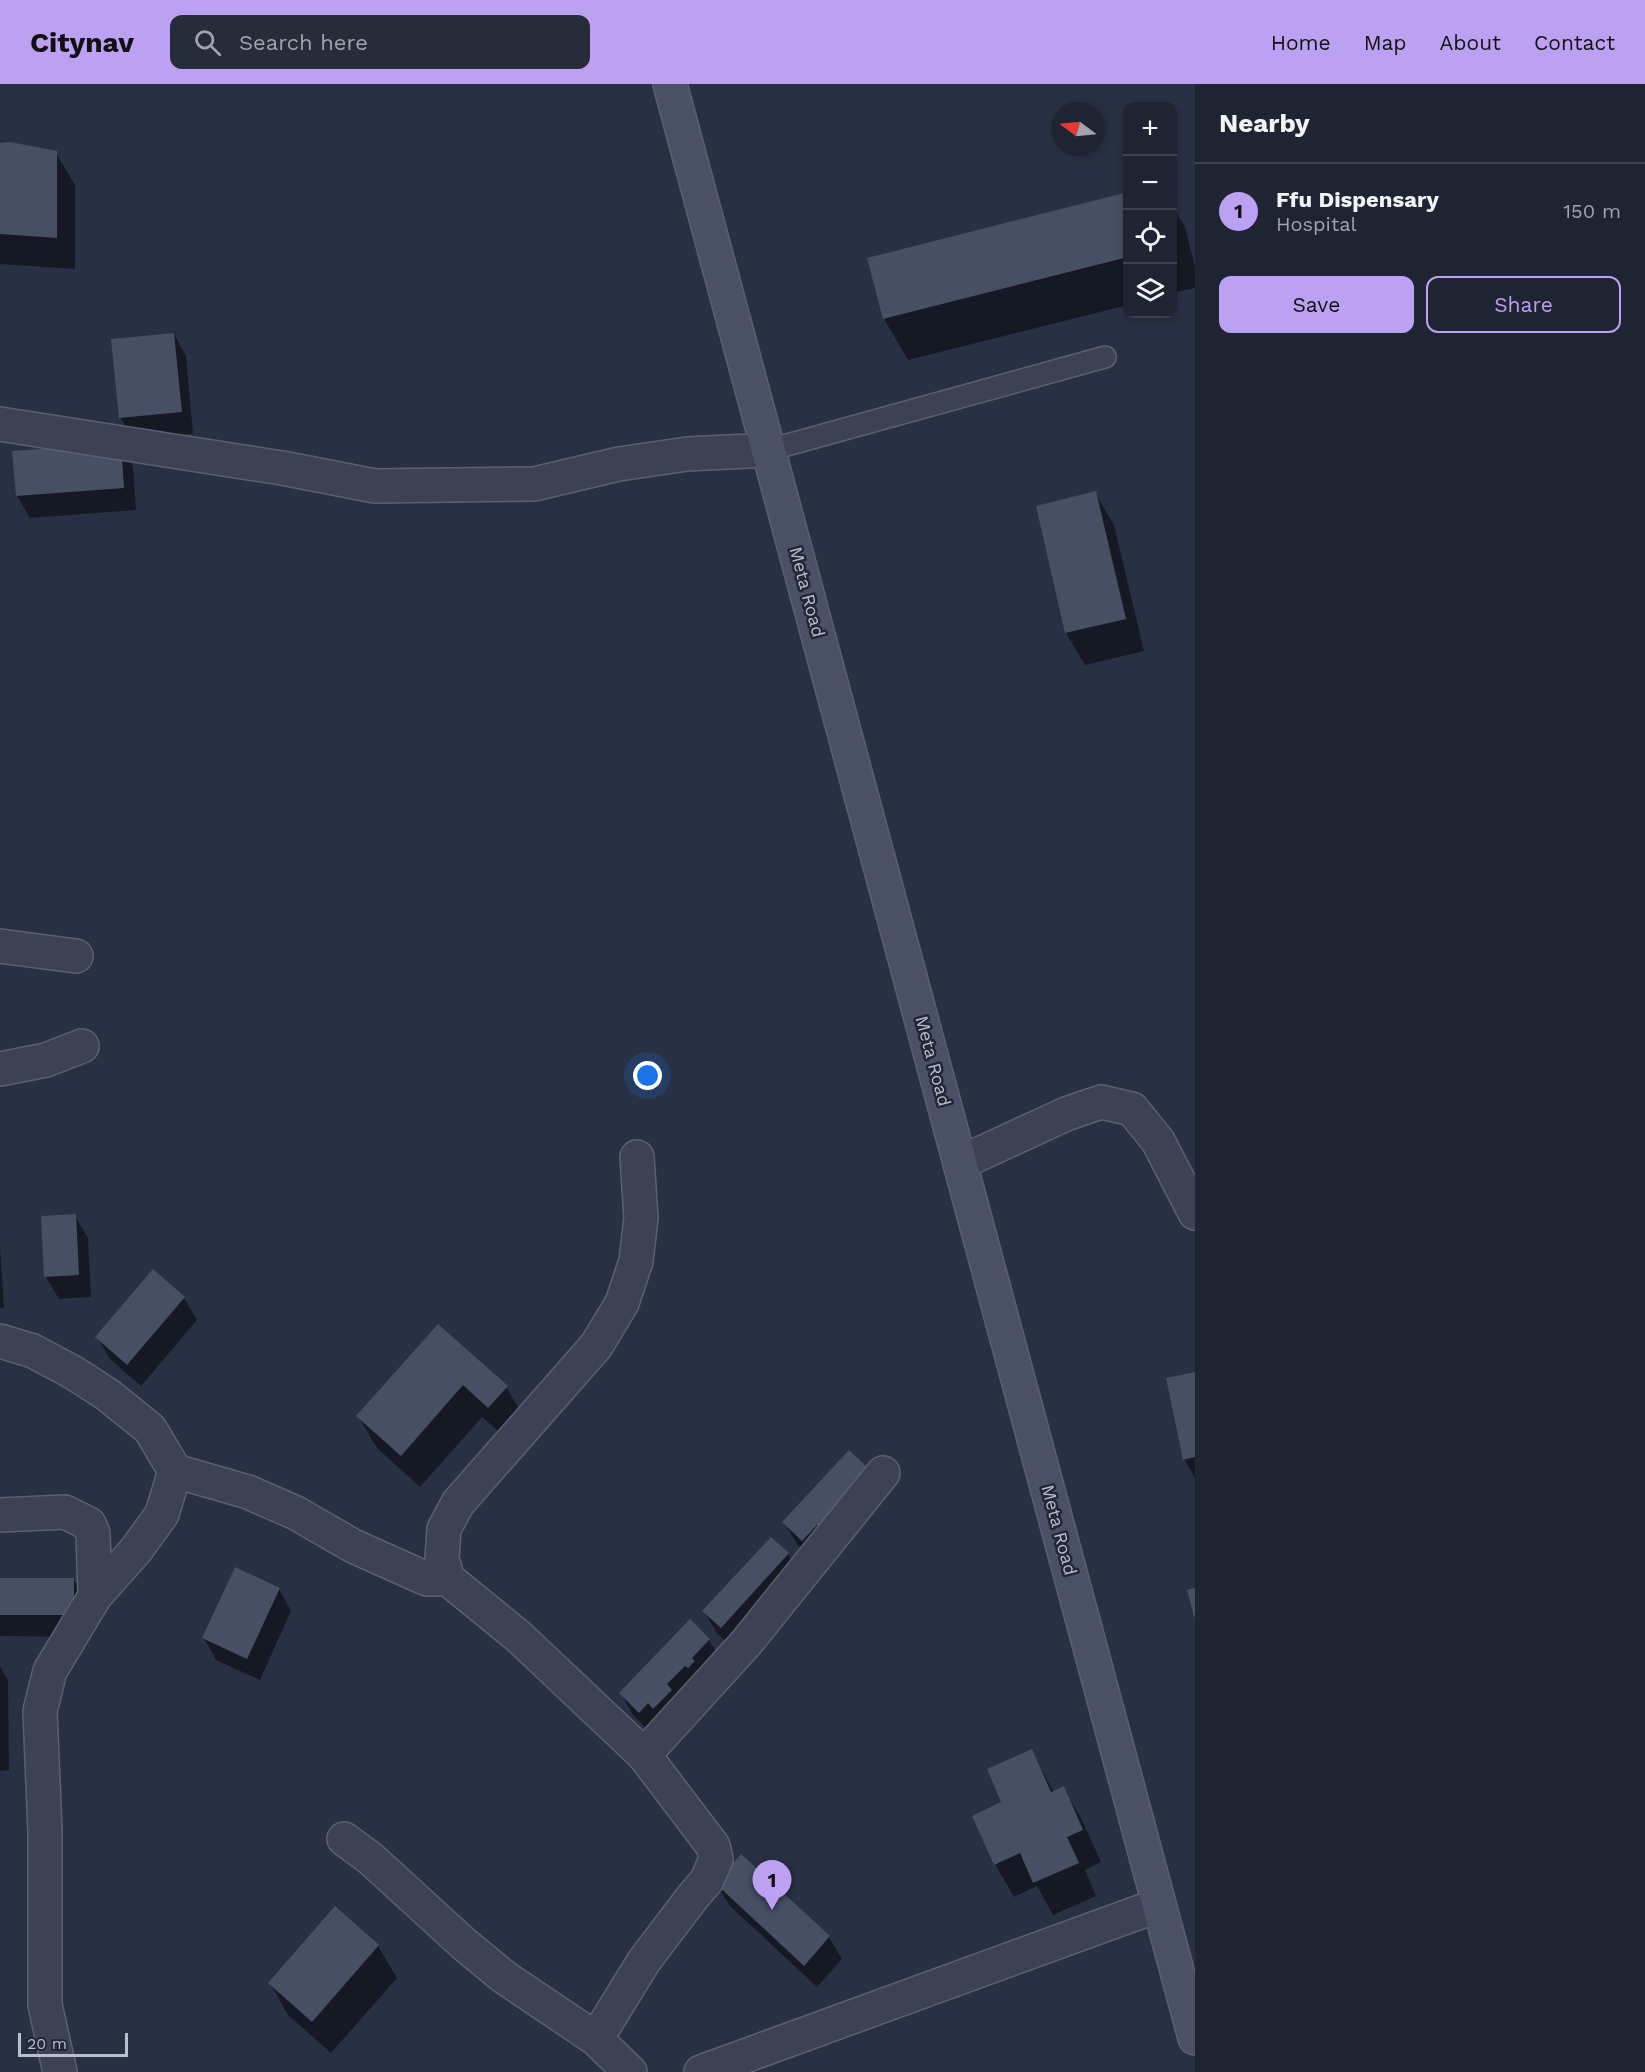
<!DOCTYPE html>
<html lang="en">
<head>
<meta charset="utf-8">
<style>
  body { margin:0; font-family:"Work Sans",sans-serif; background:#262c3a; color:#f1f3f6 }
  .controls { position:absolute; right:18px; top:18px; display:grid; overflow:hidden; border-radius:12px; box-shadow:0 3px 9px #0003 }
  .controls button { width:54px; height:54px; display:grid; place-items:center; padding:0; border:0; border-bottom:2px solid #3c414d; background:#1e2432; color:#f1f3f6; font:30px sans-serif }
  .compass { position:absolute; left:1051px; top:18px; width:54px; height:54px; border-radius:50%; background:#1e2432; box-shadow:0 3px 9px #0003; rotate:286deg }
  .scale { position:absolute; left:18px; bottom:15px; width:110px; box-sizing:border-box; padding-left:6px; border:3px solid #b9becc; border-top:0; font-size:16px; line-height:21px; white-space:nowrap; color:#b9becc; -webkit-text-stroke:4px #202738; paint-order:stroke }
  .you { position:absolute; left:648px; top:992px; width:21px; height:21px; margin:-15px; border:4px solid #fff; border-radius:50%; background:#1a73e8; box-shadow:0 0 0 9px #1a73e833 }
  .badge { display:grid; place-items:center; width:39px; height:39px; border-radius:50%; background:#bca0f2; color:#111; font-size:20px; font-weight:700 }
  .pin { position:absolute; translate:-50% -50px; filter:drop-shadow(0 2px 3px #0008) }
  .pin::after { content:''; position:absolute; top:32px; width:21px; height:18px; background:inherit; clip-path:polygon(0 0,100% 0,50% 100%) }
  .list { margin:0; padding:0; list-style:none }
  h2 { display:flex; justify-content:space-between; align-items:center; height:78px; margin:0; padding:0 24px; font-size:26px }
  h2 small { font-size:20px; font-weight:400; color:#a1a4ac }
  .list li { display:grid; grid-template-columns:39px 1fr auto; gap:18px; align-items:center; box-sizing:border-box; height:96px; padding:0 24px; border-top:2px solid #3c414d }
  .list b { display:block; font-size:22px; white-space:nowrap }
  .list p { margin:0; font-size:20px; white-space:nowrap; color:#a1a4ac }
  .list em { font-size:20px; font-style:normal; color:#a1a4ac }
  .actions { display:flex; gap:12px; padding:18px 24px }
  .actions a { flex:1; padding:14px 0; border:2px solid #bca0f2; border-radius:12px; text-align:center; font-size:21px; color:#bca0f2 }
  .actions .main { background:#bca0f2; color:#111 }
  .icon { flex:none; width:33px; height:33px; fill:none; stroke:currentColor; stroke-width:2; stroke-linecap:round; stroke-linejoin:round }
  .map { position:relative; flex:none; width:1195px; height:1988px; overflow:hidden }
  header { display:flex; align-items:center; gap:36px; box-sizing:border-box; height:84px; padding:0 30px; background:#bca0f2; color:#111 }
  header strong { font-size:28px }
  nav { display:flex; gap:33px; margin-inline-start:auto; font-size:21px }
  .search { width:420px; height:54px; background:#262c3a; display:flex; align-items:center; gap:15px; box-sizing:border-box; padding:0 21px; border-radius:12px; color:#a1a4ac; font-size:22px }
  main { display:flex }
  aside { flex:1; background:#1e2432 }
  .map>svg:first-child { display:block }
  .shadow { fill:#0007 }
  .building { fill:#474f65 }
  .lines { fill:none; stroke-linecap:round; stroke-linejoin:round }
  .lane-casing { stroke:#5a6070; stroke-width:24 }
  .street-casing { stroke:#5a6070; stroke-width:36 }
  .secondary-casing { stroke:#5a6070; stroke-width:36 }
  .lane { stroke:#3c4253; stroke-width:21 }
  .street { stroke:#3c4253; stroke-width:33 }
  .secondary { stroke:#4a5166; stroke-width:33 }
  .labels { text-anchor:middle; stroke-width:5; stroke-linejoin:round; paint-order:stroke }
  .street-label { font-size:18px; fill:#b9becc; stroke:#202738 }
</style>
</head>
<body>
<header>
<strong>Citynav</strong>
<div class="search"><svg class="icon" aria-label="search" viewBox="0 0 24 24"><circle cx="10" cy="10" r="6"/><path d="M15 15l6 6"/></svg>Search here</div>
<nav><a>Home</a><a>Map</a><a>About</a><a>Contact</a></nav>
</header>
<main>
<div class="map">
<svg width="1195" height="1988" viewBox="0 0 1195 1988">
  <rect width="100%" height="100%" fill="#283043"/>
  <g class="shadow">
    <path d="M0,61L56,69L75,101V185L0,180Z"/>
    <path d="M1128,110V221L908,276L884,235Z"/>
    <path d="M1172,121L1185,143L1195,183V204L1172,209Z"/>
    <path d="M174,250L186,272L193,350L133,355L120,333Z"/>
    <path d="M120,360L133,382L136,426L30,434L17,412L14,368Z"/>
    <path d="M1095,409L1114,441L1144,567L1085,581L1066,549L1038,423Z"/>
    <path d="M75,1132L88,1154L91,1213L59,1215L46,1193Z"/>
    <path d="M0,1162L4,1224H0Z"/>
    <path d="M153,1188L184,1214L197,1236L141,1302L110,1275L97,1253Z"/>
    <path d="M438,1242L506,1303L525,1335L507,1355L482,1333L420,1403L377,1364L358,1332Z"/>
    <path d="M1195,1289V1394L1184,1375L1168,1295Z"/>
    <path d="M849,1368L859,1439L815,1478L797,1460L784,1438Z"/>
    <path d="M788,1470L801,1492L734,1565L717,1549L704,1527Z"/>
    <path d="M0,1495L74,1496L86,1518V1553L0,1552Z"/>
    <path d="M279,1505L291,1527L260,1596L216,1576L204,1554Z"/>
    <path d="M709,1556L722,1578L652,1650L633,1631L621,1609Z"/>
    <path d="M0,1582L8,1597L9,1686L0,1687Z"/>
    <path d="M1031,1667L1054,1708L1063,1704L1082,1736L1101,1778L1085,1786L1096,1812L1053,1831L1037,1802L1014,1813L995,1780L974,1733L1003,1719Z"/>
    <path d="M741,1772L829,1853L842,1875L817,1903L729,1821L716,1799Z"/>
    <path d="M378,1862L397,1894L331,1969L288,1931L270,1899Z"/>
  </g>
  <g class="building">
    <path d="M10,58L57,67V154L0,150V59Z"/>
    <path d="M1128,108V173L883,235L867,174Z"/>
    <path d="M174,249L182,328L119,334L111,255Z"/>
    <path d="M121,359L124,404L16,412L12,367Z"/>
    <path d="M1096,407L1126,535L1065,549L1036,422Z"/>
    <path d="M76,1130L79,1191L44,1193L41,1132Z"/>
    <path d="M153,1185L185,1213L127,1281L95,1253Z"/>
    <path d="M438,1240L508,1302L488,1324L463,1301L401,1372L356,1332Z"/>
    <path d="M1195,1288V1373L1183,1376L1166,1294Z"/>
    <path d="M849,1366L869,1385L825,1433L829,1436L821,1444L817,1441L802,1457L782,1438Z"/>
    <path d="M771,1453L789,1469L721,1544L702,1527Z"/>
    <path d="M235,1483L280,1504L247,1575L202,1554Z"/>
    <rect x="0" y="1494" width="74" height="37"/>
    <path d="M1195,1504V1533H1194L1187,1506Z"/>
    <path d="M690,1535L710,1555L692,1574L695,1577L688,1584L685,1582L667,1600L672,1606L653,1625L648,1619L639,1629L619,1609Z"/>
    <path d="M1032,1665L1051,1708L1064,1702L1083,1746L1067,1753L1079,1779L1033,1799L1020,1769L994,1781L972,1732L1001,1718L987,1685Z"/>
    <path d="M741,1770L830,1852L804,1882L715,1799Z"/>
    <path d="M335,1822L379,1861L312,1938L268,1899Z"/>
  </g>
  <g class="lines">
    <g class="lane-casing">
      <path id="lane" d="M769,366L1105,273"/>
    </g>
    <g class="street-casing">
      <g id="street">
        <path d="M0,340L282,384L375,402L534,400L619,380L687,370L769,366"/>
        <path d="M0,862L76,872"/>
        <path d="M0,985L46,976L82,962"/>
        <path d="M960,1079L1066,1030L1101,1018L1132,1025L1158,1057L1195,1129"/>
        <path d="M0,1257L33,1267L74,1289L108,1311L150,1345L175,1387L162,1430L136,1466L95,1512"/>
        <path d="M175,1387L248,1408L296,1429L353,1462L427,1495H448"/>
        <path d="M0,1431L65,1428L89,1440L93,1450L95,1512L50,1587L40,1627L45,1747V1921L60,1988"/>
        <path d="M644,1671L746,1559L883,1389"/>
        <path d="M344,1755L370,1774L464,1860L504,1893L596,1955L630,1988"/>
        <path d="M596,1955L644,1877L691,1815L707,1796L716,1775L713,1762L644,1671L518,1552L448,1495L442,1475L444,1445L458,1419L596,1262L622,1219L636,1177L641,1134L637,1073"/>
        <path d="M701,1988L1159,1821"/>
      </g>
    </g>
    <g class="secondary-casing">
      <path id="secondary" d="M670,0L1195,1954"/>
    </g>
    <use href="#lane" class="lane"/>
    <use href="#street" class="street"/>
    <use href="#secondary" class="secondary"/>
  </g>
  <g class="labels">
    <g class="street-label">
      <text transform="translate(807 508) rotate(75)" y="6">Meta Road</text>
      <text transform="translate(933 977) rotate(75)" y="6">Meta Road</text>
      <text transform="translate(1059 1446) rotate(75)" y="6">Meta Road</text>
    </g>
  </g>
</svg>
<div class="controls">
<button>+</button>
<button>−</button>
<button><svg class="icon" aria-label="locate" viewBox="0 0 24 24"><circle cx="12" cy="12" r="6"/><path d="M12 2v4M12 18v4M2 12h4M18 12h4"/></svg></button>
<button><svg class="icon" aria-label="layers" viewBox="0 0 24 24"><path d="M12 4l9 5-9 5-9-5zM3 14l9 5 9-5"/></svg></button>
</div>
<svg class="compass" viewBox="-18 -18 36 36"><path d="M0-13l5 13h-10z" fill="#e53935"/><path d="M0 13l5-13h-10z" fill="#a1a4ac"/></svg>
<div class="scale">20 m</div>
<div class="you"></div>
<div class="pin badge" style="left:772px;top:1826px">1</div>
</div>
<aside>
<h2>Nearby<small></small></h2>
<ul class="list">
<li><span class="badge">1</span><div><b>Ffu Dispensary</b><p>Hospital</p></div><em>150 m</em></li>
</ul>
<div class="actions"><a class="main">Save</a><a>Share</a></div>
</aside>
</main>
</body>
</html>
